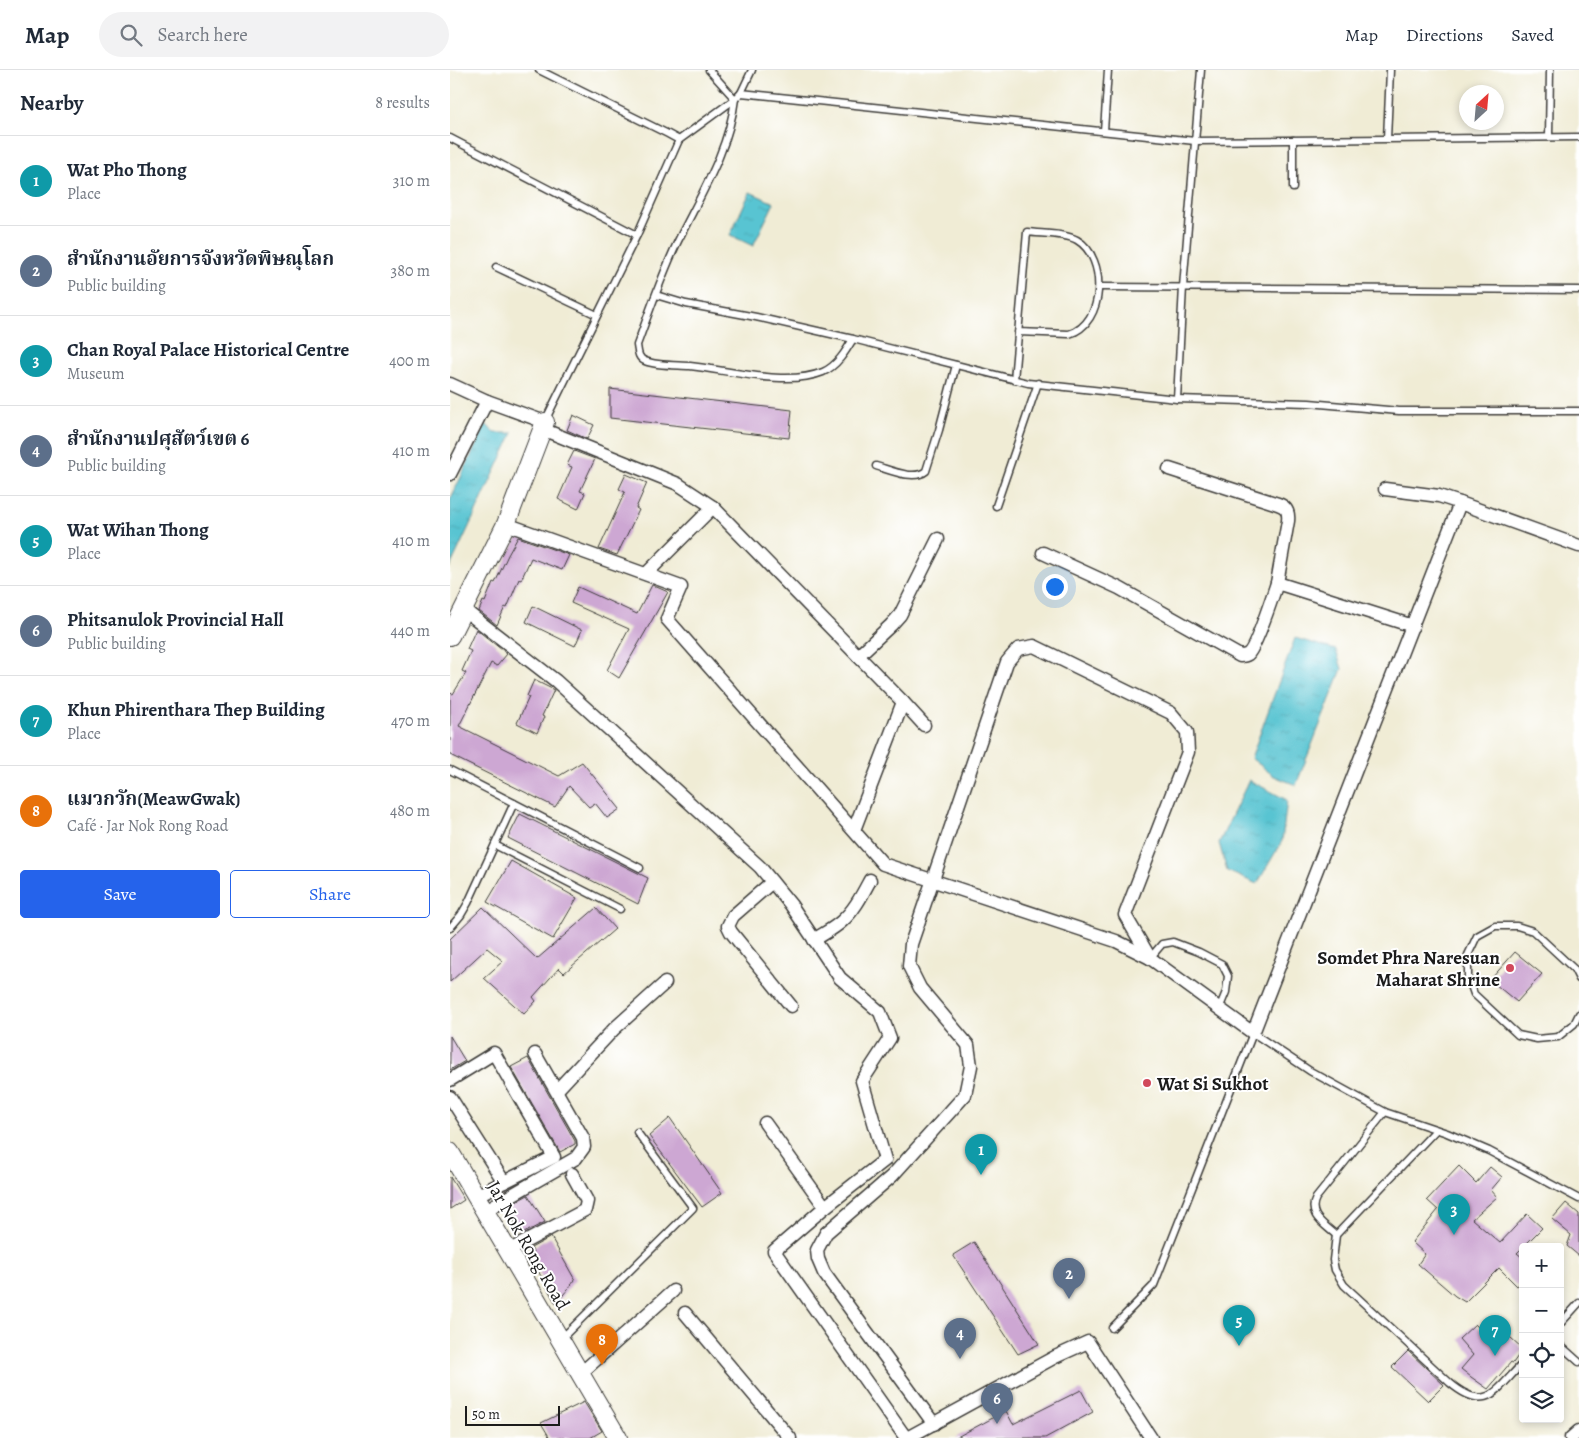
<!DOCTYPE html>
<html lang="en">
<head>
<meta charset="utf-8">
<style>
  body { margin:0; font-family:Alegreya,"Noto Serif Thai",serif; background:#f2f2f3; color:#1f2937 }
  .controls { position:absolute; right:15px; bottom:15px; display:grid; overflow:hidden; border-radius:5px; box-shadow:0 2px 8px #0003 }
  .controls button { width:45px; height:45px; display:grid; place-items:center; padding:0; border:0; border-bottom:1px solid #e0e1e3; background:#fff; color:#1f2937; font:25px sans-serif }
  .compass { position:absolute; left:1009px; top:15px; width:45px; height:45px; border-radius:50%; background:#fff; box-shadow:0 2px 8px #0003; rotate:26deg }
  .scale { position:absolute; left:15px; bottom:12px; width:95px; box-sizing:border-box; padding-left:5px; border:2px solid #1c1c1c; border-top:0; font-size:14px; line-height:18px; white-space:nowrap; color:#1c1c1c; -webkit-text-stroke:4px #fff; paint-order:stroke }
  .you { position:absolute; left:604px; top:516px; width:18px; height:18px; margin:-12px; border:4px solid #fff; border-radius:50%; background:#1a73e8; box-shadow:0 0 0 8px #1a73e833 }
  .badge { display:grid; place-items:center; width:32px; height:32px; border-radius:50%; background:#2563eb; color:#fff; font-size:16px; font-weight:700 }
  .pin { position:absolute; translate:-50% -41px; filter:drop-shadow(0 1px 2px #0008) }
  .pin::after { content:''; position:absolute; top:26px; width:18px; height:15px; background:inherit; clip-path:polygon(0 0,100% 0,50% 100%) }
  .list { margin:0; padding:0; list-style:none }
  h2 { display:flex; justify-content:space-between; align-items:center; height:65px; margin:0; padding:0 20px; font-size:21px }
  h2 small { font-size:16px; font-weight:400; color:#747a83 }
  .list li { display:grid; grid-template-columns:32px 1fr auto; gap:15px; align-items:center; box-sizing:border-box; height:90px; padding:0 20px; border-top:1px solid #e0e1e3 }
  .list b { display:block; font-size:19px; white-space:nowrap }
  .list p { margin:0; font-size:16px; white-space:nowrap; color:#747a83 }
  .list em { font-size:16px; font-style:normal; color:#747a83 }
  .actions { display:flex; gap:10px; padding:15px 20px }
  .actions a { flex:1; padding:11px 0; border:1px solid #2563eb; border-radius:5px; text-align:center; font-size:18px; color:#2563eb }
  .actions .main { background:#2563eb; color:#fff }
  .icon { flex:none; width:28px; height:28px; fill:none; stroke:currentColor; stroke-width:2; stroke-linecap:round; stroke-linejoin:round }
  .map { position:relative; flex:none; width:1129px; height:1368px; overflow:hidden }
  header { display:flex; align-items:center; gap:30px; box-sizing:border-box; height:70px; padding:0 25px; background:#fff; border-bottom:1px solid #e0e1e3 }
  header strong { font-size:24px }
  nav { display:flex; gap:28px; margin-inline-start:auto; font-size:18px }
  .search { width:350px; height:45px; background:#f2f2f3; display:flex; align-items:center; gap:12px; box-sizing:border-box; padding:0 18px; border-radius:28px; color:#747a83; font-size:19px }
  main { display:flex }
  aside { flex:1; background:#fff }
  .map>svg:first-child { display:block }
  .water { fill:url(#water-ripples); stroke:#3a7077 }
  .building { fill:#cda7d3 }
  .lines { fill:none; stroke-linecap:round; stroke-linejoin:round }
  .lane-casing { stroke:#3c3b38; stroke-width:9 }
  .street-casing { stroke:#3c3b38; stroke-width:15 }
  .secondary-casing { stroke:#3c3b38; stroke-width:20 }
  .lane { stroke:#fff; stroke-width:6 }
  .street { stroke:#fff; stroke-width:12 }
  .secondary { stroke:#fff; stroke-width:18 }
  .poi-dot { fill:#d1495b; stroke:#fff; stroke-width:2 }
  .labels { text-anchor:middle; stroke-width:4; stroke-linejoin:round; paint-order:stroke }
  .poi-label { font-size:19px; font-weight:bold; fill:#1c1c1c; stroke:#fff; text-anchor:end }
  .street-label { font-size:19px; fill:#1c1c1c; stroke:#fff }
</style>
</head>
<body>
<header>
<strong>Map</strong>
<div class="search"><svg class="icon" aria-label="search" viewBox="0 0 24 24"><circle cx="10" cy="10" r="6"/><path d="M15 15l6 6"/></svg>Search here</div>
<nav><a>Map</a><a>Directions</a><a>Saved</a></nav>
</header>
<main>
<aside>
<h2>Nearby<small>8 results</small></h2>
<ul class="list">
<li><span class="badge" style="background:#0f9aa8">1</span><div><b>Wat Pho Thong</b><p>Place</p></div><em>310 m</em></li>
<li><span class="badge" style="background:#5c6f8a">2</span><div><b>สำนักงานอัยการจังหวัดพิษณุโลก</b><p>Public building</p></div><em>380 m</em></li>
<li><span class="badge" style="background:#0f9aa8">3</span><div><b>Chan Royal Palace Historical Centre</b><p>Museum</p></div><em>400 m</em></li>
<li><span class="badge" style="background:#5c6f8a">4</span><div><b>สำนักงานปศุสัตว์เขต 6</b><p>Public building</p></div><em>410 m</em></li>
<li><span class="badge" style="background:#0f9aa8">5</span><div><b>Wat Wihan Thong</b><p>Place</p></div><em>410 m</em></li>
<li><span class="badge" style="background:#5c6f8a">6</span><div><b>Phitsanulok Provincial Hall</b><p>Public building</p></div><em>440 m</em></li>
<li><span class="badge" style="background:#0f9aa8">7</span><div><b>Khun Phirenthara Thep Building</b><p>Place</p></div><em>470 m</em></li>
<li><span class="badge" style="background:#e8710a">8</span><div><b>แมวกวัก(MeawGwak)</b><p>Café · Jar Nok Rong Road</p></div><em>480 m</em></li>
</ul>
<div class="actions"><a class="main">Save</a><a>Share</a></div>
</aside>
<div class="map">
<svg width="1129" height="1368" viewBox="0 0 1129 1368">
  <defs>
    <pattern id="water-ripples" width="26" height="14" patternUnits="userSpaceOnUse" patternTransform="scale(1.25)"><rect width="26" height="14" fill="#58c4d2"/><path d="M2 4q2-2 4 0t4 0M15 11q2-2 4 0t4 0" fill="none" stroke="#4ca8b4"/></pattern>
  </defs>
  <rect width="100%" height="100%" fill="#fff"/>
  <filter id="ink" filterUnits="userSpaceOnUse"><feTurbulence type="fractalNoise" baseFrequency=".02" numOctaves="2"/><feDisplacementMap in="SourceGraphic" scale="10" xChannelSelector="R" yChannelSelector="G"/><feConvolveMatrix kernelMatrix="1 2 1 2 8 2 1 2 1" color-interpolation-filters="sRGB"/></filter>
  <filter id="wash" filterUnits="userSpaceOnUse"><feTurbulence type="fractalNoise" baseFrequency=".0096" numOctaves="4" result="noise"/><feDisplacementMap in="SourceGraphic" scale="20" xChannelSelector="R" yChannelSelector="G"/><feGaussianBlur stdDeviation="1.12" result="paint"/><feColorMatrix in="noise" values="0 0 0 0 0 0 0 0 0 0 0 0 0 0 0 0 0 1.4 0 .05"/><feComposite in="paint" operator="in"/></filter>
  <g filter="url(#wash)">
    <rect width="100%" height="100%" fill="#f0ecd5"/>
    <g class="water">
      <path d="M300,122L324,133L303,176L280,165Z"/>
      <path d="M36,354L44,363H63L0,497V430Z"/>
      <path d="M845,568L886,580L892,599L846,715L824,706L801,688Z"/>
      <path d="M799,710L837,730L832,771L807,814L777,801L769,773Z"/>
    </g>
    <g id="blocks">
      <g class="building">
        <path d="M160,319L342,340L339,368L160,348Z"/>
        <path d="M123,345L144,355L137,369L117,360Z"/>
        <path d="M124,381L145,389L130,421L135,423L128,439L108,429L122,397L117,395Z"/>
        <path d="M176,404L197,413L186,438L189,440L167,485L149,479L175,422L169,419Z"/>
        <path d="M68,467L119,485L112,500L81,488L71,510L69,509L57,538L55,537L47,555L29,541L33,531L35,532L43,512L45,513L58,485Z"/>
        <path d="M202,515L218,522L169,608L157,600L179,559L121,533L128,517L187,544Z"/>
        <path d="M83,536L132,560L125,576L76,552Z"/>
        <path d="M26,559L57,584L47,596L41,593L9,656L109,706L132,692L170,739L157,748L145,733L139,737L119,716L105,737L0,685V623L3,624L16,603L12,601L21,581L17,579Z"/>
        <path d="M84,610L104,620L92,646L94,647L87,663L67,653L79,627L77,626Z"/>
        <path d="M70,744L198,808L188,834L58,768Z"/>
        <path d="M61,791L127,828L103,869L37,832Z"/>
        <path d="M33,837L87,889L146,838L165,859L114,903L109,898L83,927L86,931L74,944L34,908L53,891L37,878L0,912V869Z"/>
        <path d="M1065,882L1092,904L1067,932L1040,910Z"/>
        <path d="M0,966L15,991L0,1000Z"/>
        <path d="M78,988L125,1071V1074L110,1082L61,997Z"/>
        <path d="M220,1048L272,1123L252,1137L199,1066Z"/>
        <path d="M1009,1096L1026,1113L1040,1097L1052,1107L1041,1120L1047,1127L1022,1149L1050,1173L1077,1144L1092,1158L1067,1183L1073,1188V1211L1067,1216L1049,1198L1015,1232L1005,1226L968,1194L975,1184L962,1172L988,1140L977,1130Z"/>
        <path d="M0,1107L14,1130L0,1139Z"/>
        <path d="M78,1125L95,1152L72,1164L56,1137Z"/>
        <path d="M1116,1133L1129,1144V1186L1117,1176L1121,1165L1102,1149Z"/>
        <path d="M101,1167L125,1210L106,1234L79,1184L83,1182L81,1178Z"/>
        <path d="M524,1172L589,1274L568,1284L503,1185Z"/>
        <path d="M1025,1254L1038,1267L1048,1256L1073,1279L1063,1293L1061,1292L1038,1319L1021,1307L1011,1299L1023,1285L1009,1269Z"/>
        <path d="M958,1281L994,1315L978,1331L942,1297Z"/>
        <path d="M631,1320L643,1342L595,1368H505L556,1341L563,1354Z"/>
        <path d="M134,1332L152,1361L140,1368H100L91,1353Z"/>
      </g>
    </g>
  </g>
  <g filter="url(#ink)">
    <use href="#blocks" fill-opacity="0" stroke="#3c3b38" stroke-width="1"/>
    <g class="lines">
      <g class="lane-casing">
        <g id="lane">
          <path d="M89,0L218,64L229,70"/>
          <path d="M259,0L285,29C279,80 250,126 228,171C212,204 200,240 187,275C188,282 188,288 195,291C207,296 227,295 240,296C279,300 336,317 373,302C387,296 396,281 403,269"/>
          <path d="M291,23L302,0"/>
          <path d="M654,61L658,0"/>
          <path d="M1099,67L1100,0"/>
          <path d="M0,68L187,165"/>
          <path d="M937,69L940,0"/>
          <path d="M843,118V70"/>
          <path d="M46,197L147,245"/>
          <path d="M649,217L1129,220"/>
          <path d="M206,225L236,234L306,247L403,269L578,313L727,329L733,217L751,0"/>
          <path d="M564,310L577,162C591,164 615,163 627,170C658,188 655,254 619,264L568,262"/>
          <path d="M727,329L859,333L949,341H1129"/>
          <path d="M95,351L187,165L229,70L285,29L291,23L745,71L1129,67"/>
          <path d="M426,396C440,400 464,411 476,401L489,360L506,295"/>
          <path d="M546,436L588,313"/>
          <path d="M0,700L190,798"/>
          <path d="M45,775L170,839"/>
          <path d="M0,858L11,845L18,833L64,733"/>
          <path d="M700,888L712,874L723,872L749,882L772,894L778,906L776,922L769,939"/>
          <path d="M1129,909L1124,899L1083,861L1067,856H1045L1027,866L1018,885V907L1024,924L1068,965L1087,969L1108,967L1124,954L1129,944"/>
          <path d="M986,1060L886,1165L883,1190L885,1200L894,1215L1000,1313C1037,1344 1046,1320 1073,1293"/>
          <path d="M886,1165C874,1154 857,1145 866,1128L935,1042"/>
          <path d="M1110,1254L1129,1233"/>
          <path d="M662,1258L704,1215L803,963L860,1001L935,1042L997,1063L1039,1081L1129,1129"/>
          <path d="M111,1269L243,1138L187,1062"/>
          <path d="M1110,1275L1129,1292"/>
        </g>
      </g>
      <g class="street-casing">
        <g id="street">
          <path d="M0,314L37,331L95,352"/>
          <path d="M92,359L228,414L263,437L453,632L474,655"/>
          <path d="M719,399L828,434C837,437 839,442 838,451L827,513"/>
          <path d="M0,404L37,331"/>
          <path d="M935,419L989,426L1010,433"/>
          <path d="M56,454L231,517L217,549L433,794L666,871L700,888L803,963L1010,433L1129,476"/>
          <path d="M593,483L669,518L790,586C793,586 795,586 798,584C805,579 823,525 827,513L963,556"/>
          <path d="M196,504L263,437"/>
          <path d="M13,539L106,611L310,797L341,835L390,908L430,942L440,968L412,1011L435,1090L375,1137L324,1181L456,1368"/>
          <path d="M408,586L441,555L450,545L488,469"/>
          <path d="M404,760L453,632"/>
          <path d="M322,812L283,846L278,856L281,862L341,936"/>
          <path d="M364,870C373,864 383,859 391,852C404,841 412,825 420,810"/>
          <path d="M0,1010L44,983L104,1087L26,1126"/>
          <path d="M107,1020L164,959L215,913"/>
          <path d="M0,1027L54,1112"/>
          <path d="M315,1053L375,1137"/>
          <path d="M34,1141L126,1088L134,1077L133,1068L85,984"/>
          <path d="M58,1181L135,1140L137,1131L122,1104"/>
          <path d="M235,1243L340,1368"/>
          <path d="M130,1304L223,1221"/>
          <path d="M484,1354L374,1203L368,1189L367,1180L376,1163L442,1106L515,1025L521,996L518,975L470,918L459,896L461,874L557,592L568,579L584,576L721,643L737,662L738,682L675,845L700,888"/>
          <path d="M457,1368L605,1287L638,1272L701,1368"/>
          <path d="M1121,1368L1129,1361"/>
        </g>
      </g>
      <g class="secondary-casing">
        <g id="secondary">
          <path d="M0,566L56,454L95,352"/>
          <path d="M0,1082L168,1368"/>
        </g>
      </g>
      <use href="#lane" class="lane"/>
      <use href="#street" class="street"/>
      <use href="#secondary" class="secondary"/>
    </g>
  </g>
  <g class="poi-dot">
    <circle cx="1060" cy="898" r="5"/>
    <circle cx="697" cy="1013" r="5"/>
  </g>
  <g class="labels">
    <g class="poi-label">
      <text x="1050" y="894">Somdet Phra Naresuan<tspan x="1050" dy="22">Maharat Shrine</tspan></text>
      <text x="707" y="1020" text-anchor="start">Wat Si Sukhot</text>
    </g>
    <g class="street-label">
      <text transform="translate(79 1175) rotate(60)" y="7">Jar Nok Rong Road</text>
    </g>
  </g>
</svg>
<div class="controls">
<button>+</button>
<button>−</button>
<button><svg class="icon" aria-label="locate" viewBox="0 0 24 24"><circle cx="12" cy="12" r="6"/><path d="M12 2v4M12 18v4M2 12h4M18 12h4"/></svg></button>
<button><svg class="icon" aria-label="layers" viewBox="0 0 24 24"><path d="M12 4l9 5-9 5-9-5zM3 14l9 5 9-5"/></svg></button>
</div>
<svg class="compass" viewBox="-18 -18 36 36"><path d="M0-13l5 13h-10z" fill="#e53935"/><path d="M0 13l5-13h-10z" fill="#747a83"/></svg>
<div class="scale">50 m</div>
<div class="you"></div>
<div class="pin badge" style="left:531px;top:1105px;background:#0f9aa8">1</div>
<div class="pin badge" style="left:619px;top:1229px;background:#5c6f8a">2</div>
<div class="pin badge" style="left:1004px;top:1165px;background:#0f9aa8">3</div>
<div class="pin badge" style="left:510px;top:1289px;background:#5c6f8a">4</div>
<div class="pin badge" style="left:789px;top:1276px;background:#0f9aa8">5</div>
<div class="pin badge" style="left:547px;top:1354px;background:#5c6f8a">6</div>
<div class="pin badge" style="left:1045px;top:1286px;background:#0f9aa8">7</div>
<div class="pin badge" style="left:152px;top:1295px;background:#e8710a">8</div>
</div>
</main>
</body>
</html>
